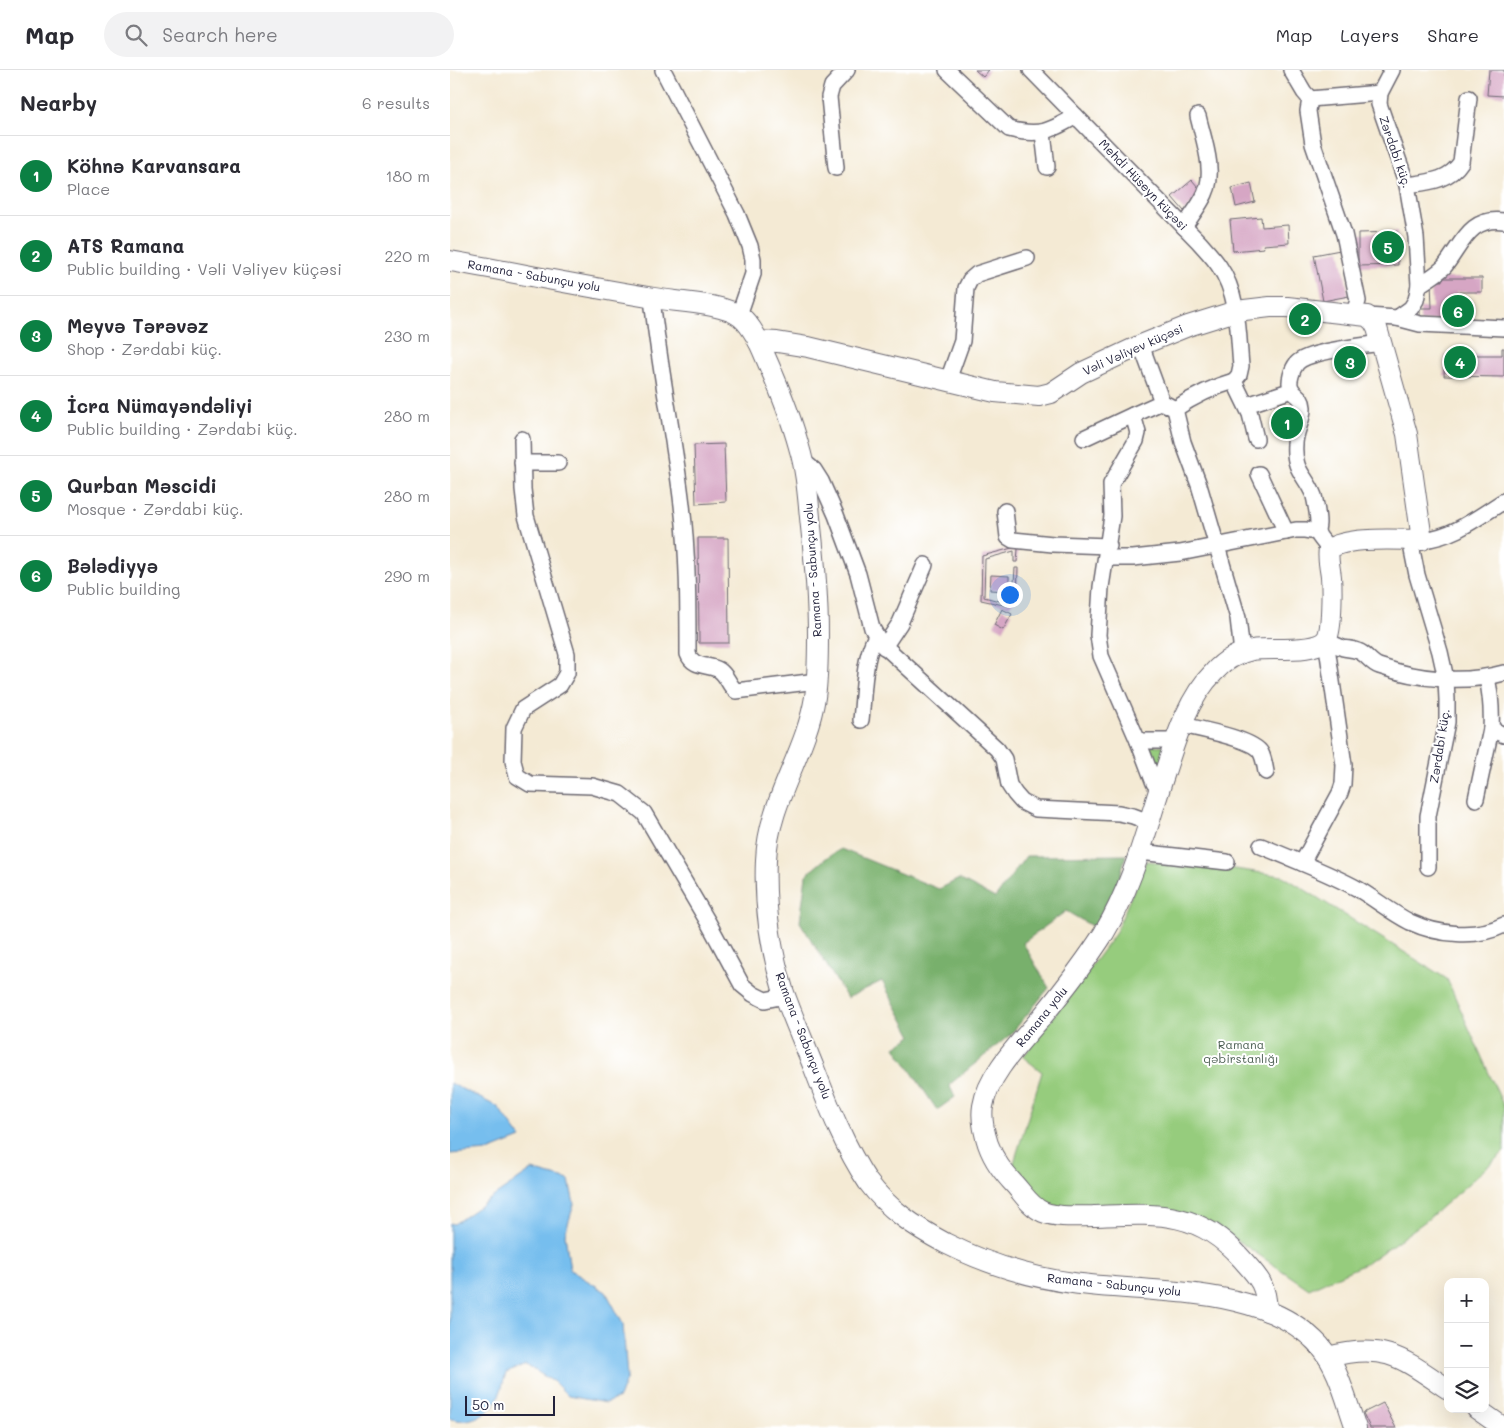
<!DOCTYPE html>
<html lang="en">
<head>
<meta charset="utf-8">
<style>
  body { margin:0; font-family:Mali,sans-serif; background:#f2f2f3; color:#2b2b33 }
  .controls { position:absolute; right:15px; bottom:15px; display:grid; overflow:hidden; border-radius:10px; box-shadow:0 5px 20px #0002 }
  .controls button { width:45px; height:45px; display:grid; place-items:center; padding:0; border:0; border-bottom:1px solid #e1e1e2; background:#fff; color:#2b2b33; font:25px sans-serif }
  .scale { position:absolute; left:15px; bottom:12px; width:90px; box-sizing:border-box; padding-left:5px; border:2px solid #22223b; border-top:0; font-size:14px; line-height:18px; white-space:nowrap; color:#22223b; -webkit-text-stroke:4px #fff; paint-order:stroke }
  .you { position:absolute; left:559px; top:524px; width:18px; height:18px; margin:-12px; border:4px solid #fff; border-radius:50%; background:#1a73e8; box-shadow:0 0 0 8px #1a73e833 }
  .badge { display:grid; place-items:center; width:32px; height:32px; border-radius:50%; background:#0b8043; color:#fff; font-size:16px; font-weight:700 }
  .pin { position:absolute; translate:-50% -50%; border:2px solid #fff; box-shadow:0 1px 5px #0006 }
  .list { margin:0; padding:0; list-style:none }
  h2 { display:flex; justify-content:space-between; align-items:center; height:65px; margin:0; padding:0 20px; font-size:21px }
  h2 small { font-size:16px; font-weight:400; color:#7c7c81 }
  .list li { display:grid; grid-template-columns:32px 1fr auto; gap:15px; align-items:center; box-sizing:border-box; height:80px; padding:0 20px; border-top:1px solid #e1e1e2 }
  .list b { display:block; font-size:19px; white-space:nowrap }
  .list p { margin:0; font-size:16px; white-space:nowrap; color:#7c7c81 }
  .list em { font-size:16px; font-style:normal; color:#7c7c81 }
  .icon { flex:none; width:28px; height:28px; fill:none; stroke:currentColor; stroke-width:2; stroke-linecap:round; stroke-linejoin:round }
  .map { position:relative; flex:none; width:1054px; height:1358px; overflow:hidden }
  header { display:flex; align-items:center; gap:30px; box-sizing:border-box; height:70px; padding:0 25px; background:#fff; border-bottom:1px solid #e1e1e2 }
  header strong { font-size:24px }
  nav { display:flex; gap:28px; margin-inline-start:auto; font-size:18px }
  .search { width:350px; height:45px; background:#f2f2f3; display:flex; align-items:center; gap:12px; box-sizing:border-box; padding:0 18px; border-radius:28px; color:#7c7c81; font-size:19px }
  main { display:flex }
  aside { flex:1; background:#fff }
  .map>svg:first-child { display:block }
  .green { fill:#96cc7d; stroke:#5c775c }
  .forest { fill:#78b06c; stroke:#4d6954 }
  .water { fill:#76beee; stroke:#4c7094 }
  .building { fill:#d6a6c4 }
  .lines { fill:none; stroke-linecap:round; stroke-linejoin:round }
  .street-casing { stroke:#6c6871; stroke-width:18 }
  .secondary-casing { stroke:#6c6871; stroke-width:22 }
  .street { stroke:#fff; stroke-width:15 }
  .secondary { stroke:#fff; stroke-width:20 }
  .labels { text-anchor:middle; stroke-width:4; stroke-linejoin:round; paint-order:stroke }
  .street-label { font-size:12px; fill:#22223b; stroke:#fff }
  .park-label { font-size:12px; fill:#4b5e52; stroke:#fff }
</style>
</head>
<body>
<header>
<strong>Map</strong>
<div class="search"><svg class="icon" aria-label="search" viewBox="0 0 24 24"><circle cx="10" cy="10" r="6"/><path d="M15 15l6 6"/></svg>Search here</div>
<nav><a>Map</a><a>Layers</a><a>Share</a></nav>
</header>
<main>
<aside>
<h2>Nearby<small>6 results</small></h2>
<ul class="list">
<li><span class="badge">1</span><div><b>Köhnə Karvansara</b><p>Place</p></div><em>180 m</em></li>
<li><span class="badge">2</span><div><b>ATS Ramana</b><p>Public building · Vəli Vəliyev küçəsi</p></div><em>220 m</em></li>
<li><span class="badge">3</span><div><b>Meyvə Tərəvəz</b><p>Shop · Zərdabi küç.</p></div><em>230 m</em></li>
<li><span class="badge">4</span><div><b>İcra Nümayəndəliyi</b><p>Public building · Zərdabi küç.</p></div><em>280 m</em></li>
<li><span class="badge">5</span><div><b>Qurban Məscidi</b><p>Mosque · Zərdabi küç.</p></div><em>280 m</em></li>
<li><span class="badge">6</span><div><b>Bələdiyyə</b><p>Public building</p></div><em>290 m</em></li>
</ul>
</aside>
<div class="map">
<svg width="1054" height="1358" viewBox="0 0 1054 1358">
  <rect width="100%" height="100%" fill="#fff"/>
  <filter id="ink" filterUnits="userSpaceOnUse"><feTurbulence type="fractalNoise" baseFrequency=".02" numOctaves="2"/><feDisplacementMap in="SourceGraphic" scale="10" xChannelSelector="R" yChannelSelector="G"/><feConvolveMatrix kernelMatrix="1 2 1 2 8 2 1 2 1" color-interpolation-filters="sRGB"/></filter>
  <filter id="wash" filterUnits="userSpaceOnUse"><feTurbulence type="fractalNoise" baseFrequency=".0096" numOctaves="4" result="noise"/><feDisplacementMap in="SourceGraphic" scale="20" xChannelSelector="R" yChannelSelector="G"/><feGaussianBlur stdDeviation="1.12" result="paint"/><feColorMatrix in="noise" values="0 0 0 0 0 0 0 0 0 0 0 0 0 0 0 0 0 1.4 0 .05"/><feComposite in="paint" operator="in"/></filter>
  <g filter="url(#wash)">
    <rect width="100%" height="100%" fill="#f4ead4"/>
    <g class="green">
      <path d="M695,675L719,676L705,703Z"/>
      <path d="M696,791L778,798L833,806L997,909L1054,1037V1082L977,1150L917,1193L859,1219L765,1155L597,1135L562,1099L592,1002L573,987L665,864Z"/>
    </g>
    <path class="forest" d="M391,779L489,819L509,809L545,828L576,786L676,785L666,820L645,858L616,841L573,873L599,918L561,964L499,1015L505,1027L487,1040L445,977L462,966L432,911L397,928L350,852L356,805L376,788Z"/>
    <g class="water">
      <path d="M0,1013L48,1037L71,1068L38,1081L0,1084Z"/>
      <path d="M82,1100L119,1110L124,1134L115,1164L120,1200L156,1222L173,1254L177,1307L169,1328L156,1333L118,1326L104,1312L76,1295L56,1303C53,1312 51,1325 45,1333C36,1346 15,1355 0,1348V1153L4,1154Z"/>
    </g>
    <g id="blocks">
      <g class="building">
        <path d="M525,0H539L533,7Z"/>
        <path d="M1039,0H1054V26L1037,25Z"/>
        <path d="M742,110L754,124L734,141L722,127Z"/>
        <path d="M801,113L805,132L786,137L782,118Z"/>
        <path d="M811,147L812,157L838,155L839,173L813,175L814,178L783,181L780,150Z"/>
        <path d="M947,162L948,195L908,196V163Z"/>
        <path d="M890,180L899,226L873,231L864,185Z"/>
        <path d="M992,208H1032V222H1007L1008,250L970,251V238H982L981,211H992Z"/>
        <path d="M1052,278H1054V307L994,306L995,285H1052Z"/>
        <path d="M274,374L276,432L246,434L244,375Z"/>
        <path d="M248,468H278L279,573H249Z"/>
        <path d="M566,477L568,479L567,492H564V481L535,489L534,527L557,533L563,527L565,498H568L567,529L558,536L531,530L532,486Z"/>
        <path d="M541,505L559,506V521L540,520Z"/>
        <path d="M552,539L562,544L553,560L544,555Z"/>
        <path d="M933,1333L946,1358H920L913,1343Z"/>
      </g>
    </g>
  </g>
  <g filter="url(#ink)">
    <use href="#blocks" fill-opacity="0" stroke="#6c6871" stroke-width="1"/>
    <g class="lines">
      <g class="street-casing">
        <g id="street">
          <path d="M213,0L287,144L300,176L303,189V204L289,245"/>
          <path d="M497,0L559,59C590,67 600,61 626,46"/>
          <path d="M581,0L749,172C756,180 763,187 769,196C789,225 788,262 791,296L789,305L784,311L800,344L806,369"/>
          <path d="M841,0L854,22L860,29L858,41L863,74L894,164L908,231L903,244"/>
          <path d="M860,29L930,23"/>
          <path d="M593,63L597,97"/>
          <path d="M386,98L379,27L382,16L397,0"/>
          <path d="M957,115C978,112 999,111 1011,92L1019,28"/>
          <path d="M734,157C741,146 750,135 755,124C766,102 753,68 748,46"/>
          <path d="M969,215C977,210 987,204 994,197C1012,175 1019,146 1054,151"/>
          <path d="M202,228C209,297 224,366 232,435C238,485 238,534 238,584C243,598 258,594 269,600C278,606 278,615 286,621L367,611"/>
          <path d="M917,246L947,248L961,238L966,230L969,215L966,167L957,115L929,34L930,23L942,0"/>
          <path d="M947,248L970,254L1054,258"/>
          <path d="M691,275L712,332L683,345L688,363L686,371L661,414L662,446L651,517L648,565L651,586L688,671L704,713L710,717"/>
          <path d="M498,310L512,271L516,218L520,210L527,204L577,188"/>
          <path d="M712,332L725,339L733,372L749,415L788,548L792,583"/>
          <path d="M797,335L842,320"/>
          <path d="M725,339C743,327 763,317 784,311"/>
          <path d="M634,368L683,345"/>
          <path d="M72,369L73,419L76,446L117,584V603L110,615L73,639L64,658L63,691L67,706L80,714L142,716L170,724L194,743L258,852L292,915L303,924L315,930L335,926"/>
          <path d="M353,391L364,400L371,411L386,445L408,504L422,558L430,572L547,679L554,689L559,715L565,724L572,732L586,739L669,743L683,746L699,752"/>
          <path d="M72,393H108"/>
          <path d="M809,404L836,462"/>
          <path d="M555,441L558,467L563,470L603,474L659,476"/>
          <path d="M960,470L967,505L990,582L996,609L997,630V652L978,746V797"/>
          <path d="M972,470C1004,467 1028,447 1054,431"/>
          <path d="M879,479C876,474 870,469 868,464C866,461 868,457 868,453C868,444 866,435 864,426C856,405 843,402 845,374C845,361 854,349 853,337C852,325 844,326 841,318C838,312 842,299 847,293C858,281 913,276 931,273"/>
          <path d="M656,488H683L730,483L846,460H855L867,462"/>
          <path d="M876,570C881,573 887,576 893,578C898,579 903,579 908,581C917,584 920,593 929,596C969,610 1014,614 1054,603"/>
          <path d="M434,577L450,553L475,495"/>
          <path d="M1037,608C1041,626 1042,641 1041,659L1054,665"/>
          <path d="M411,650C414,624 413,588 426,566"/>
          <path d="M732,655C749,659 804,669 811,683C814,689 815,696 816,702"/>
          <path d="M688,671H725"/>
          <path d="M1026,729L1041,659"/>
          <path d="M811,776L852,793L890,723L893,714L894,695L876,570"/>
          <path d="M690,782L777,792"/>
          <path d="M852,793C871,801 890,809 908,819C925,829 942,843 960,852C988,865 1026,869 1054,855"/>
        </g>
      </g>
      <g class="secondary-casing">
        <g id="secondary">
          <path d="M0,191C68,203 135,217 204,228C226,232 273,233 291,247C304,258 311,277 318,293C329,318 342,351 349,377C357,403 358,430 361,457C365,493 368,528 368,565C368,585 368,607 365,627C356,684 318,732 316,790C314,834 321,881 334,923C343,948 354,973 364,998C379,1037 395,1078 418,1112C438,1139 465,1157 495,1173C535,1193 578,1207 623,1213C700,1224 813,1213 870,1276C889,1298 896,1331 906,1358"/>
          <path d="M308,271L327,272L358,277L545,322L589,326L601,323L631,303L691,275L738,256L786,241L820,237H837L917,246L923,251L927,258L957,364L972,470C948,470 898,466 879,479C877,489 880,497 881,507C882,518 882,559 877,568C867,584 820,577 802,580C788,583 774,591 764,602C738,628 726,668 715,702C697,756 684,813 654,863C635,893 613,921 591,948C571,972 538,1004 533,1036C531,1048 534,1062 538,1074C544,1091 553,1102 565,1115C574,1125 581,1137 593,1142C608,1148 627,1146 643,1146C703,1144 747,1138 791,1188C809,1208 816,1214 817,1241"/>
          <path d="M878,1287C935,1272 952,1288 998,1319"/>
          <path d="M1027,1339L1054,1358"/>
        </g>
      </g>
      <use href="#street" class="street"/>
      <use href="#secondary" class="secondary"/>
    </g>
  </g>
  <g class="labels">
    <g class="street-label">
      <text transform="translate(945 82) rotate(71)" y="4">Zərdabi küç.</text>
      <text transform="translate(693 115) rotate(46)" y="4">Mehdi Hüseyn küçəsi</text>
      <text transform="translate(84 206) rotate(10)" y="4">Ramana - Sabunçu yolu</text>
      <text transform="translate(683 280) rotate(-24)" y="4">Vəli Vəliyev küçəsi</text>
      <text transform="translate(363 500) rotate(-94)" y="4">Ramana - Sabunçu yolu</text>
      <text transform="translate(990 676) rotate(-81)" y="4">Zərdabi küç.</text>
      <text transform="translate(592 947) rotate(-51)" y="4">Ramana yolu</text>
      <text transform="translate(353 966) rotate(69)" y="4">Ramana - Sabunçu yolu</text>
      <text transform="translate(664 1215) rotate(6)" y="4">Ramana - Sabunçu yolu</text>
    </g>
    <g class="park-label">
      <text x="791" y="979">Ramana<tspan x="791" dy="14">qəbirstanlığı</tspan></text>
    </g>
  </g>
</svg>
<div class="controls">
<button>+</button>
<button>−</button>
<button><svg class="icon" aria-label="layers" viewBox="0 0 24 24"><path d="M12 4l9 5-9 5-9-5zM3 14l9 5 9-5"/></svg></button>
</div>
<div class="scale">50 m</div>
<div class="you"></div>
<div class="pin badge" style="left:837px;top:353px">1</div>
<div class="pin badge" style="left:855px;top:249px">2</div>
<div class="pin badge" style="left:900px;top:292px">3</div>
<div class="pin badge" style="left:1010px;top:292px">4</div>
<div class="pin badge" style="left:938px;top:177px">5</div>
<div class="pin badge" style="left:1008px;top:241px">6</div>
</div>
</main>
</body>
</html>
